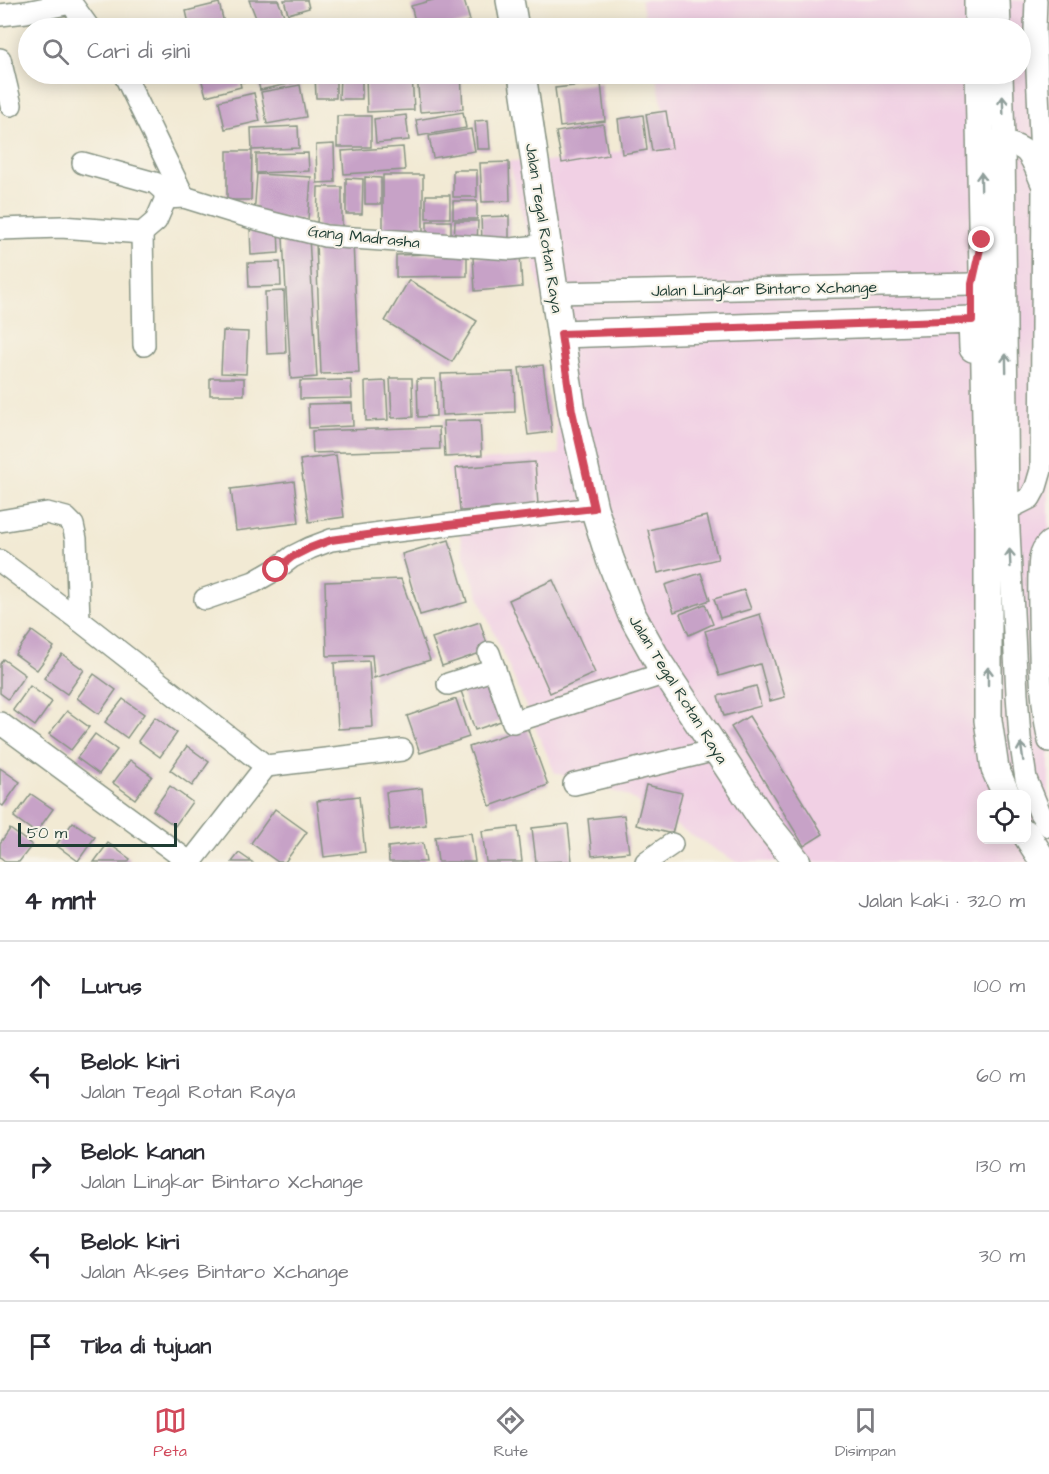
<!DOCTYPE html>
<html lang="id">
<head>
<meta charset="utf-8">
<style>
  body { margin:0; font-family:"Architects Daughter",sans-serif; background:#f2f2f3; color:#2b2b33 }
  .controls { position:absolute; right:18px; bottom:18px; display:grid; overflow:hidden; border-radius:12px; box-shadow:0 3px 15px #0003 }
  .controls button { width:54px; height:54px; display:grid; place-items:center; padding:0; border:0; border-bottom:2px solid #e1e1e2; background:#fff; color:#2b2b33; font:30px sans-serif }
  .scale { position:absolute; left:18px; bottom:15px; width:159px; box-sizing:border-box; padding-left:6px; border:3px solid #1f3d34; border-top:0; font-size:16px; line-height:21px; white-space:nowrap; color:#1f3d34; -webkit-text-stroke:4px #f7f3e8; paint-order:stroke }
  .stop { position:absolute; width:18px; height:18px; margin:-14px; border:4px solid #d1495b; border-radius:50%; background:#fff }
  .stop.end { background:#d1495b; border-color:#fff; box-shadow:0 2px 6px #0008 }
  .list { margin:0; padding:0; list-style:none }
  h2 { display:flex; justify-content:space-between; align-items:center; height:78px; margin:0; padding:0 24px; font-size:26px }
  h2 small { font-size:20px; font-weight:400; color:#7c7c81 }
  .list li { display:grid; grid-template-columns:39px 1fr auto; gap:18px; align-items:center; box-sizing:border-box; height:90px; padding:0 24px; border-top:2px solid #e1e1e2 }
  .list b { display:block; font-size:22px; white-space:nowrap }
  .list p { margin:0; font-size:20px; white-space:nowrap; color:#7c7c81 }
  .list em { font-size:20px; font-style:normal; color:#7c7c81 }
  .icon { flex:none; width:33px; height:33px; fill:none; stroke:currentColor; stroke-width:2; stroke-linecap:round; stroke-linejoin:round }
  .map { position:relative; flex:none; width:1049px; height:862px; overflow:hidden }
  .search { position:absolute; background:#fff; box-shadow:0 3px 15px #0003; left:18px; right:18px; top:18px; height:66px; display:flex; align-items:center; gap:15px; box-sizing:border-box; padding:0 21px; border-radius:33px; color:#7c7c81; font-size:22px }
  .sheet { height:528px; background:#fff }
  nav { display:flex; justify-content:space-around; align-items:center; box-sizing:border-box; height:84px; border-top:2px solid #e1e1e2; background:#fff; font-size:16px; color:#7c7c81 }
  nav a { display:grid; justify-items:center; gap:3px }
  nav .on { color:#d1495b }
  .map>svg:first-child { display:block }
  .built { fill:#f1d0e4; fill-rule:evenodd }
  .building { fill:#c7a2c7 }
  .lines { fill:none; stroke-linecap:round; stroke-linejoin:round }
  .minor-casing { stroke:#889484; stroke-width:24 }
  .major-casing { stroke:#889484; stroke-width:30 }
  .minor { stroke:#fff; stroke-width:21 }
  .major { stroke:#fff; stroke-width:27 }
  .oneway { stroke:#8f9e9a }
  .route { stroke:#d1495b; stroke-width:8 }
  .labels { text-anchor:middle; stroke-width:4.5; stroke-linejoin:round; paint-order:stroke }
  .street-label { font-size:16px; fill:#1f3d34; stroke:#f7f3e8 }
</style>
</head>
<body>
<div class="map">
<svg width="1049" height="862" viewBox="0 0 1049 862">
  <rect width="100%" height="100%" fill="#f7f3e8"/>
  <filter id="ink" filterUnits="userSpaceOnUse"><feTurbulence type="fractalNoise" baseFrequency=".0167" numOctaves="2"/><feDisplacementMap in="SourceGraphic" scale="12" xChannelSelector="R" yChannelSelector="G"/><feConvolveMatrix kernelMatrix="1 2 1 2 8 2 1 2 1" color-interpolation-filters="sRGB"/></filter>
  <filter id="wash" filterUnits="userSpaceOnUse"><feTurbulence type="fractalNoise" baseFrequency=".008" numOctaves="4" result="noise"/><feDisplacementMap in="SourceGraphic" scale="24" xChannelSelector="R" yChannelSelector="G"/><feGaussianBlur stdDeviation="1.35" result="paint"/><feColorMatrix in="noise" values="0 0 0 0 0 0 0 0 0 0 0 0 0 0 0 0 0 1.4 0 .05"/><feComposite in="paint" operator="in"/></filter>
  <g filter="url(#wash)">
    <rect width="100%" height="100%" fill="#f2ead4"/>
    <path class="built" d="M641,0H1049V862H736L626,795L555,773L484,610L463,552L447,463L559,454L548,354L555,349L509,161H555L670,144L656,74H1020V28H647ZM982,794H1026V840H982Z"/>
    <g id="blocks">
      <g class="building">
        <path d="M249,0H278L289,28H260Z"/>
        <path d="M284,0H307L309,8L288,14Z"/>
        <path d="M433,0H464L470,21L445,28H417L411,6Z"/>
        <path d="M219,3L225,27L220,28H190L186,11Z"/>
        <path d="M305,17L342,25L341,28H302Z"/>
        <path d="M200,74H238L241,87L206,96Z"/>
        <path d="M240,74H250L252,80L242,82Z"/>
        <path d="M271,74H290L293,83L260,90L257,77Z"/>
        <path d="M315,74H336V98H316Z"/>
        <path d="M340,74H362V99H339Z"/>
        <path d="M366,74H412L414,110L367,112Z"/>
        <path d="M417,74H461L463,109L420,112Z"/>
        <path d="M548,74H575V77L548,79Z"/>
        <path d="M578,74H623V75L578,79Z"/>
        <path d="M601,83L605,121L560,127L555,88Z"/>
        <path d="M300,85L306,117L267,124L261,92Z"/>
        <path d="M254,93L260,121L225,129L219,101Z"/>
        <path d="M666,111L672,148L652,151L646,114Z"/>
        <path d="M463,112L466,128L419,136L416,120Z"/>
        <path d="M406,115L409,140L376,143L374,119Z"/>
        <path d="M643,115L647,150L622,154L618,119Z"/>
        <rect x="337" y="116" width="34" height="31"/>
        <path d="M488,120L490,149H477L475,121Z"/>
        <path d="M603,124L608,155L562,163L556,132Z"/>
        <path d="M298,126L299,148L252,150L251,128Z"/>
        <path d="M471,129L475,151L433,158L429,136Z"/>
        <path d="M334,144L335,182L317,183L316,145Z"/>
        <path d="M403,147L405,170L344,174L342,151Z"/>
        <path d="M227,151H252L251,200H227Z"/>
        <path d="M308,153L309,171L256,173V154Z"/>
        <path d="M509,162L510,201L482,202L480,163Z"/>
        <rect x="453" y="170" width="24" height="27"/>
        <path d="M257,174L311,177L308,220L254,217Z"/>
        <path d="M383,175H423V233L383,234Z"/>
        <path d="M365,177L381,178V204H365Z"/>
        <path d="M346,178L363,179L362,214H346Z"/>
        <path d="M318,187H342V228H317Z"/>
        <rect x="426" y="195" width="24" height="23"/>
        <rect x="453" y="201" width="24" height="18"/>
        <path d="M509,216V241L482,242L481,217Z"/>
        <rect x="427" y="221" width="24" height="20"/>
        <path d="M455,221H478L477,244L454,243Z"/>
        <path d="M278,226L279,253L251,255L250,228Z"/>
        <path d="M309,237L317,377L291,379L283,238Z"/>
        <path d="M353,242L359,373L321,374L316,243Z"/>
        <path d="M467,253V276L396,277V255Z"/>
        <path d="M520,253L522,287L475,291L473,257Z"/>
        <path d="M280,262L281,286L249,287L248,263Z"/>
        <path d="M409,280L477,321L452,362L385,321Z"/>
        <path d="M284,291L286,353L267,354L265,292Z"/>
        <path d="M223,331L248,332L246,374L221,373Z"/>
        <path d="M543,365L552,432L528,435L519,368Z"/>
        <path d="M514,372L515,412L442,415L441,374Z"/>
        <rect x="210" y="378" width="34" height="17"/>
        <path d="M390,378H412L413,417L392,418Z"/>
        <path d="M417,379H435L436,416L418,417Z"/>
        <path d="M351,380L352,398L300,399V381Z"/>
        <path d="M386,381L388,420L366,421L365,382Z"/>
        <path d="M352,403L353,426L309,428L308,404Z"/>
        <path d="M480,420L482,455L445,457L443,421Z"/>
        <path d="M439,427L440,449L313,453L312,431Z"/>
        <path d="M336,455L344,517L309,522L300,460Z"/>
        <path d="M535,462L538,505L460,511L456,468Z"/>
        <path d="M294,481L299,523L236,531L231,489Z"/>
        <path d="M707,516L718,559L658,573L648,530Z"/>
        <path d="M449,540L467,602L420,615L402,554Z"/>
        <path d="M701,573L710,600L674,612L665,585Z"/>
        <path d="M401,579L430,660L374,678L372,655L327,656L325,582Z"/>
        <path d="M553,580L595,673L550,693L509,600Z"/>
        <path d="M744,590L751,609L720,618L714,599Z"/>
        <path d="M705,604L713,624L689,635L680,614Z"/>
        <path d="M760,614L785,697L770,701L760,664L719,676L705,631Z"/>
        <path d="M480,622L489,650L442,666L432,638Z"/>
        <path d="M32,631L54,647L37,670L15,654Z"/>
        <path d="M62,654L84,670L67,694L44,678Z"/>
        <path d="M3,659L25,675L8,699L0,693V664Z"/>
        <path d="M369,661L373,727L338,729L334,663Z"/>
        <path d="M94,674L116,690L99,714L77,698Z"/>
        <path d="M487,682L501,721L475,730L461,691Z"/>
        <path d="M30,686L52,702L35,726L13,710Z"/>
        <path d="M756,686L761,706L724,716L718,696Z"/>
        <path d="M123,699L144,714L127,738L105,722Z"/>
        <path d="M456,699L469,737L420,753L407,716Z"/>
        <path d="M67,711L89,727L71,750L49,734Z"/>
        <path d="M749,716L823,834L804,846L731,727Z"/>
        <path d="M155,717L177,733L160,757L138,741Z"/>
        <path d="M527,727L548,785L490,806L469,747Z"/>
        <path d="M95,734L117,750L99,774L77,758Z"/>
        <path d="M187,746L209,762L192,786L170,770Z"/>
        <path d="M130,760L152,776L135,799L113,783Z"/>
        <path d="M0,768L20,782L3,806L0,804Z"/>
        <path d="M646,785L682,793L672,834L636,825Z"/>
        <path d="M170,786L192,802L175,826L153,810Z"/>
        <path d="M422,788L426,825L390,830L386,792Z"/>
        <path d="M31,794L53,809L36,833L14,817Z"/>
        <path d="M359,796L365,852L324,857L317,801Z"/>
        <path d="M275,809L307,832L285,862H278L251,843Z"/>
        <path d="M624,815L629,852L592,856L588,819Z"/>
        <path d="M73,822L95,837L78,861L56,845Z"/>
        <path d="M568,824L572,861L536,862L532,828Z"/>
        <path d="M518,827L522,862H486L482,831Z"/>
        <path d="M10,829L32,845L19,862H6L0,857V843Z"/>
        <path d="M471,833L475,862H438L435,837Z"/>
        <path d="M108,843L130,859L128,862H94Z"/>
        <path d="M423,843L426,862H389L388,847Z"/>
        <path d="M239,853L252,862H232Z"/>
      </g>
    </g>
  </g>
  <g filter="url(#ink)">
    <use href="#blocks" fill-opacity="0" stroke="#889484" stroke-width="1.5"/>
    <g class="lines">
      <g class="minor-casing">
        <g id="minor">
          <path d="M999,0L1000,28"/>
          <path d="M1036,0L1035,29L1042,177"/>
          <path d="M0,15L26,12L71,3L89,28"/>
          <path d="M0,59L11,105"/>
          <path d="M124,74L184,197"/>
          <path d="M1002,74L1004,141L1008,510L1017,694L1020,738L1026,779L1040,813L1049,826"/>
          <path d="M993,141C1002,141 1017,144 1025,151C1033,158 1038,176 1043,186L1041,470L1036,487L1030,498L998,514"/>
          <path d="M83,163L155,183L163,190L166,198"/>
          <path d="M166,198L184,197L252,218L325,236L511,249L548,245"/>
          <path d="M0,229L61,227L142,233L156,221L166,198"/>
          <path d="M142,233L144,345"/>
          <path d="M555,293L972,284"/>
          <path d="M0,521L47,513L66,518L73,525L76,539L79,620"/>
          <path d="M1049,542C1044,546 1041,552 1040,558C1038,575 1039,595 1039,613C1040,656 1040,700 1049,741"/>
          <path d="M0,561L79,620L266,766L402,750"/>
          <path d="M205,599L254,582L275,570L292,557L310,548L331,540L388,532L594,508"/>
          <path d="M489,653L513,722L666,673"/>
          <path d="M448,684L495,669"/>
          <path d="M0,723L189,862"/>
          <path d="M574,784L716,750"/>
          <path d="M191,862L266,766"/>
          <path d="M646,862L672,844"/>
        </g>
      </g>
      <g class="major-casing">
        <g id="major">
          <path d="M510,0L515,28"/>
          <path d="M978,0V28"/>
          <path d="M522,74L572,411L594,508L610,559L631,613L659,663L761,817L797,862"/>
          <path d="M979,74L988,518V720L995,769L1006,794"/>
          <path d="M561,334L972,320L973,348"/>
          <path d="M1026,834L1044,862"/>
        </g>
      </g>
      <use href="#minor" class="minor"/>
      <use href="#major" class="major"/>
    </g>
    <defs><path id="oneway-shaft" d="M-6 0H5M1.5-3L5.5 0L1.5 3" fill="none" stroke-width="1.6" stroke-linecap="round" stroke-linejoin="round" transform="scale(1.5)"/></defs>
    <g class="oneway">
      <use href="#oneway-shaft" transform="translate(1003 105) rotate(-92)"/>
      <use href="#oneway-shaft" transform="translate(981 181) rotate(-91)"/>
      <use href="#oneway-shaft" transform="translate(1006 363) rotate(-91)"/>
      <use href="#oneway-shaft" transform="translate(1010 558) rotate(-93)"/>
      <use href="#oneway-shaft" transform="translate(988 676) rotate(-90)"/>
      <use href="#oneway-shaft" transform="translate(1022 752) rotate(-98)"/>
    </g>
  </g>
  <g class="lines" filter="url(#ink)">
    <path class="route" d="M276,570L292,557L310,548L331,540L388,532L594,508L572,411L561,334L972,320V284L982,240"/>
  </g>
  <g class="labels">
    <g class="street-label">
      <text transform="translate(545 228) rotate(81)" y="6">Jalan Tegal Rotan Raya</text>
      <text transform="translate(364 236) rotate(6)" y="6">Gang Madrasha</text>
      <text transform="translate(764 288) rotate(-1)" y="6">Jalan Lingkar Bintaro Xchange</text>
      <text transform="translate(679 689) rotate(58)" y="6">Jalan Tegal Rotan Raya</text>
    </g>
  </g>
</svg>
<div class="controls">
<button><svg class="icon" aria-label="locate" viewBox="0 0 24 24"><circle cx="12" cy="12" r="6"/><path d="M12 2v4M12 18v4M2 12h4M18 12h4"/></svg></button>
</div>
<div class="scale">50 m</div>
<div class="stop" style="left:276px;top:570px"></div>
<div class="stop end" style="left:982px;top:240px"></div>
<div class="search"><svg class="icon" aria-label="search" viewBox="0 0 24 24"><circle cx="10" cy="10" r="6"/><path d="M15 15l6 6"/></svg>Cari di sini</div>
</div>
<section class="sheet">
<h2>4 mnt<small>Jalan kaki · 320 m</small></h2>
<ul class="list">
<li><svg class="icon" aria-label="ahead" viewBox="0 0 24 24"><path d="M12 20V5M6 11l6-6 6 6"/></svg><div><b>Lurus</b></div><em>100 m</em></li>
<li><svg class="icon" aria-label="left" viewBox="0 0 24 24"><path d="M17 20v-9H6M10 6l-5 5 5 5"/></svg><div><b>Belok kiri</b><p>Jalan Tegal Rotan Raya</p></div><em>60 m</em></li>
<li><svg class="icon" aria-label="right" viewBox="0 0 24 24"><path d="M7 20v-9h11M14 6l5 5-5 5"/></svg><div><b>Belok kanan</b><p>Jalan Lingkar Bintaro Xchange</p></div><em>130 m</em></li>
<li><svg class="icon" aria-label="left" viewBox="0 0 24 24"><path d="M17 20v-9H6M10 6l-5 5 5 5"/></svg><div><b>Belok kiri</b><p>Jalan Akses Bintaro Xchange</p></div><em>30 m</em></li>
<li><svg class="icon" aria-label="arrive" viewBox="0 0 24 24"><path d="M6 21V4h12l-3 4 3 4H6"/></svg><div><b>Tiba di tujuan</b></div></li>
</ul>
</section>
<nav>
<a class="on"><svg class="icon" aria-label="map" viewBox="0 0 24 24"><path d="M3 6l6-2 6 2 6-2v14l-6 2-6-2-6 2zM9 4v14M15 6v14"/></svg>Peta</a>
<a><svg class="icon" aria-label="directions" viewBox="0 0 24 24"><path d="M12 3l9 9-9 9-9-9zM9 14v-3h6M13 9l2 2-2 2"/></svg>Rute</a>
<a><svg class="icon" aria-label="saved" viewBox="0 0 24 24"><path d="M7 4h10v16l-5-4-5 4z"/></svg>Disimpan</a>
</nav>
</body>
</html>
